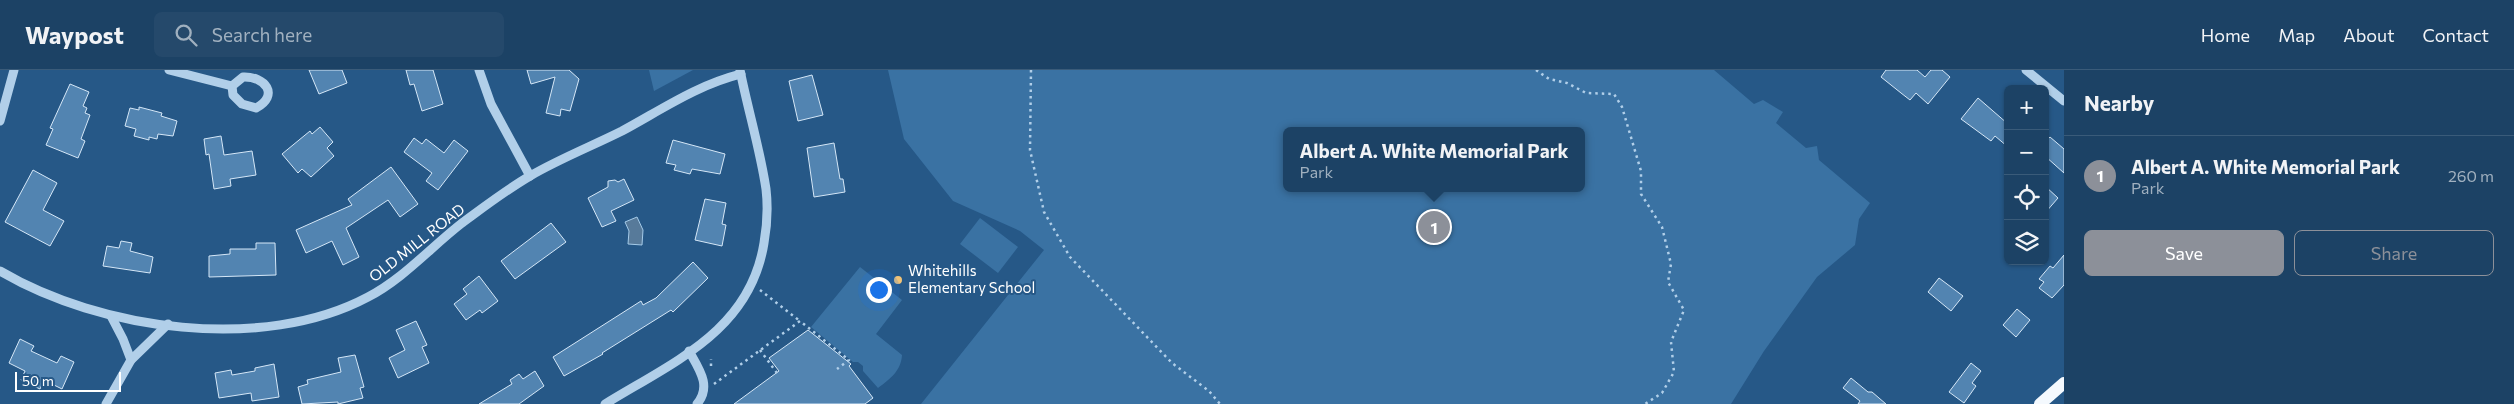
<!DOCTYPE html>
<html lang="en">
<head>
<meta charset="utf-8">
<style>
  body { margin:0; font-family:Commissioner,sans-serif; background:#25496b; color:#f1f3f6 }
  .controls { position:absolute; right:15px; top:15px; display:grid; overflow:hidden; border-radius:8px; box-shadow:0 1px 4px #0004 }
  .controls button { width:45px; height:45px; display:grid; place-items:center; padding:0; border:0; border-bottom:1px solid #3a5b79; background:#1c4265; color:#f1f3f6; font:25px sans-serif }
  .scale { position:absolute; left:15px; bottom:12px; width:106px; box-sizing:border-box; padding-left:5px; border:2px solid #fff; border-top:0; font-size:14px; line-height:18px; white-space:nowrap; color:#fff; -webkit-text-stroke:4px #265887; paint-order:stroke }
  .you { position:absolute; left:878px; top:219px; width:18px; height:18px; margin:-12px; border:4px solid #fff; border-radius:50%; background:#1a73e8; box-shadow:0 0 0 8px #1a73e833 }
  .badge { display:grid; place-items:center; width:32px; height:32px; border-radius:50%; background:#8c9099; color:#fff; font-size:16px; font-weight:700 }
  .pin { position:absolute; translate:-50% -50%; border:2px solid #fff; box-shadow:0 1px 5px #0006 }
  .popup { position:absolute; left:1283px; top:57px; width:302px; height:65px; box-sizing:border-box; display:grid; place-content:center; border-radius:8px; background:#1c4265; filter:drop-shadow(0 1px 4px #0005); font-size:16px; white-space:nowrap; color:#a0b0bf }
  .popup b { font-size:19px; color:#f1f3f6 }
  .popup::after { content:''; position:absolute; left:50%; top:100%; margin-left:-10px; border:10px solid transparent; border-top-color:#1c4265 }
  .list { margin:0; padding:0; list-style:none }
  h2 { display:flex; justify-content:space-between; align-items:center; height:65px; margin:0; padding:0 20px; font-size:21px }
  h2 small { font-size:16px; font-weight:400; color:#a0b0bf }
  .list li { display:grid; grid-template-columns:32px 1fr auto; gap:15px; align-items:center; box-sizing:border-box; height:80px; padding:0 20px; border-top:1px solid #3a5b79 }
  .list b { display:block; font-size:19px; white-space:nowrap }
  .list p { margin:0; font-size:16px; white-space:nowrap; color:#a0b0bf }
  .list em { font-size:16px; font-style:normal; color:#a0b0bf }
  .actions { display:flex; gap:10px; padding:15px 20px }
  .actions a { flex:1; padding:11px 0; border:1px solid #8c9099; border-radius:8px; text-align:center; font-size:18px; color:#8c9099 }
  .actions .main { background:#8c9099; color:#fff }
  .icon { flex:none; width:28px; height:28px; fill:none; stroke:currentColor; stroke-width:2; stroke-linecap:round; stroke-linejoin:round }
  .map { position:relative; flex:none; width:2064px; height:334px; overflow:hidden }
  header { display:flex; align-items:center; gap:30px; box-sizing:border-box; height:70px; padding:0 25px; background:#1c4265; border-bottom:1px solid #3a5b79 }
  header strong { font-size:24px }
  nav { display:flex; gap:28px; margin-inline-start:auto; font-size:18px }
  .search { width:350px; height:45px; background:#25496b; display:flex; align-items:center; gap:12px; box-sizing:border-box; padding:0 18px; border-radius:8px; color:#a0b0bf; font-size:19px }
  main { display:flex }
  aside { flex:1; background:#1c4265 }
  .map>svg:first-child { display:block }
  .green { fill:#3a72a3; fill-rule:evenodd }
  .water { fill:#577a9a; stroke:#a5cbe9 }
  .building { fill:#5284b1; stroke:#d5e7f7 }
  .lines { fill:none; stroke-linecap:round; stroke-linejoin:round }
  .path { stroke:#b1cfe9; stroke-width:2.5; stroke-dasharray:2.5 4; stroke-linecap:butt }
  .minor { stroke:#b1cfe9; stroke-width:9 }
  .major { stroke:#f4f9fe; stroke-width:12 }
  .poi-dot { fill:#f2c376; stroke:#265887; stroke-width:2 }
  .labels { text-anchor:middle; stroke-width:4; stroke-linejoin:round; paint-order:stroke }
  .street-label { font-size:15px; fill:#fff; stroke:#265887 }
  .poi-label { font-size:15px; fill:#fff; stroke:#265887; text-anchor:start }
</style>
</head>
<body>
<header>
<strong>Waypost</strong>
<div class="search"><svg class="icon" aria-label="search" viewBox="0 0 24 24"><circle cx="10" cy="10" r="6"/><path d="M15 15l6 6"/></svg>Search here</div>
<nav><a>Home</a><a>Map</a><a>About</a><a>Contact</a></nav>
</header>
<main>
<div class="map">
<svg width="2064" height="334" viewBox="0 0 2064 334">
  <rect width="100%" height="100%" fill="#265887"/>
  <g class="green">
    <path d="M649,0H693L654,21Z"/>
    <path d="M888,0H1714L1754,34L1763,30L1783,42L1776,53L1806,78L1817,76L1819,90L1870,133L1859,149L1855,175L1817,207L1764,281L1731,334H921L1044,180L1020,161L953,131L904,69ZM1286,61H1582V118H1286Z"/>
    <path d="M980,148L1018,177L998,203L960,174Z"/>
    <path d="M860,197L902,230L876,264L902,285C901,301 890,309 878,318L863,301V296L858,292H853L811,257Z"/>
  </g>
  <path class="water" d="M637,147L643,160L642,175L628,174L629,161L625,152Z"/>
  <g class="building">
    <path d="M309,0H342L347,13L319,24Z"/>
    <path d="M406,0H433L443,34L422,41L414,14L410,15Z"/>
    <path d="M527,0H569L579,9L570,41L561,39L560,46L546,43L555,7L531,14Z"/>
    <path d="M1886,0H1917L1925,7L1931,0H1942L1950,7L1928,34L1916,23L1910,30L1901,23L1881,7Z"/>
    <path d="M812,5L823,45L798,51L789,11Z"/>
    <path d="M70,14L89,22L83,36L87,38L85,43L90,45L81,69L85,71L78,88L46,75L53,59L50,58Z"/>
    <path d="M1978,28L2008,54V77L1995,66L1991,71L1961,49Z"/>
    <path d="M139,37L162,43L161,46L177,51L173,66L158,64L157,69L149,67V70L134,66L136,59L125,56L130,38L139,40Z"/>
    <path d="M320,57L333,72L327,78L334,86L311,107L302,99L298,103L282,84L310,61L312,64Z"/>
    <path d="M221,66L224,85L252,81L256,105L230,109L231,116L214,119L209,84L206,85L204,69Z"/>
    <path d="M2050,67L2064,79V103L2045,86V72Z"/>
    <path d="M414,68L422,74L426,69L444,83L454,70L468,81L438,120L426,111L432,103L404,82Z"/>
    <path d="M673,70L725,84L720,104L692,99L690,104L674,100L676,95L666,93Z"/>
    <path d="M834,73L840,109H843L845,122L814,127L807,78Z"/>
    <path d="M391,97L418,134L400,147L388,130L346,158L359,187L343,195L332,171L306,183L296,160L352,135L348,129Z"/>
    <path d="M33,100L57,113L43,140L64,151L50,176L5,152Z"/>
    <path d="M624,109L634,130L611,141L616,151L602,157L588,128L608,117V111L615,110L618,112Z"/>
    <path d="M2045,116L2058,128L2045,143Z"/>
    <path d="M705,129L726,133L722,154L726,155L722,176L695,170Z"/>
    <path d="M551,153L566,172L515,209L501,191Z"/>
    <path d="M121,171L132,173L130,181L153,187L150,203L103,196L107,176L119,178Z"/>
    <path d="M256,173H275L276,205L209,207V186L230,184V179H256Z"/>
    <path d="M2064,185V215L2052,228L2039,218L2044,212L2039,209L2050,196L2053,198Z"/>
    <path d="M693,192L708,208L673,242L671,240L602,283L603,284L564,306L553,287L641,231L643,235L656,228Z"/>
    <path d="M479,206L498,231L482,243L480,240L466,250L454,234L467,224L463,219Z"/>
    <path d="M1939,208L1963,226L1951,241L1928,222Z"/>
    <path d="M2017,239L2030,250L2016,267L2003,255Z"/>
    <path d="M416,251L427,275L422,277L429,293L398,308L389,288L405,280L396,260Z"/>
    <path d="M808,260L851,294L849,296L873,328L865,334H734L779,301L769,288Z"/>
    <path d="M20,269L34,276L31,281L57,293L61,286L74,292L62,319L44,310L40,319L21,310L25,301L9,293Z"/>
    <path d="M355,285L364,317L360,318L363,328L338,334V332L302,334L298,317L308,314L307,310L341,302L338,288Z"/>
    <path d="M1971,293L1981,301L1972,313L1976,316L1964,333L1949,322Z"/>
    <path d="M274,294L279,327L252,331L251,323L219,328L215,303L231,300L232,305L255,301V298Z"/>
    <path d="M535,301L544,316L519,334H479L512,314L510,310L519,304L523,309Z"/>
    <path d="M1851,308L1868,322H1872L1886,334H1858L1860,331L1843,318Z"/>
  </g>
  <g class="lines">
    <g class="path">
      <path d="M1031,0L1030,80L1044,142L1070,187L1172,293L1209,321L1220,334"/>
      <path d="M1536,0L1549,9L1567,13L1586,23L1614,24L1622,37L1641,101V124L1662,157L1671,194L1668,212L1684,240L1671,272L1674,302L1662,323L1645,334"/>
      <path d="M760,220L800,251"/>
      <path d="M760,280L777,303"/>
      <path d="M711,296V289"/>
      <path d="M714,314L800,251L849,290L837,299"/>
    </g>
    <g class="minor">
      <path d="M169,0L232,16"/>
      <path d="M479,0L491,34L530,106"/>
      <path d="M2026,0L2064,31"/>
      <path d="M243,7C265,6 280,25 256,38L242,34L233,25L232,16Z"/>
      <path d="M0,51L14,0"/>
      <path d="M0,201C100,260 263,283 368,227C403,209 431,177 462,153C484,137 506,120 530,106C559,89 592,76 622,61C661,40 697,15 741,4"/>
      <path d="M111,246L123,269L131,290"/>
      <path d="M689,281C699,299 712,316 697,334"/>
      <path d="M106,334L131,290L168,254"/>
      <path d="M605,334C673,292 750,261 764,173C767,156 768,136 766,119C760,79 748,40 740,0"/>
    </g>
    <path class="major" d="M2040,334L2064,313"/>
  </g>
  <circle class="poi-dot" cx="898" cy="210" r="5"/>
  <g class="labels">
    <g class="street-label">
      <text transform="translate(417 173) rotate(-38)" y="5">OLD MILL ROAD</text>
    </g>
    <g class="poi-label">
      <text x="908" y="206">Whitehills<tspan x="908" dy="17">Elementary School</tspan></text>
    </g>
  </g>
</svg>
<div class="controls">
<button>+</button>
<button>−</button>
<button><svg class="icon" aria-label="locate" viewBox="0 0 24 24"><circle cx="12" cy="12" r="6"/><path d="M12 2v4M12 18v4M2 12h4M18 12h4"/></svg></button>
<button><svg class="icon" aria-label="layers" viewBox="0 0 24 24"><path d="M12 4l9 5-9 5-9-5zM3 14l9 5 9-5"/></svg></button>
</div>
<div class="scale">50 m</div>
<div class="you"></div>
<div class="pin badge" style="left:1434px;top:157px">1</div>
<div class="popup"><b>Albert A. White Memorial Park</b>Park</div>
</div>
<aside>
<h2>Nearby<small></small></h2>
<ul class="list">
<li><span class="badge">1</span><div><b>Albert A. White Memorial Park</b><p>Park</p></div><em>260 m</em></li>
</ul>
<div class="actions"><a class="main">Save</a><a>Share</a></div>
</aside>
</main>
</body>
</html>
